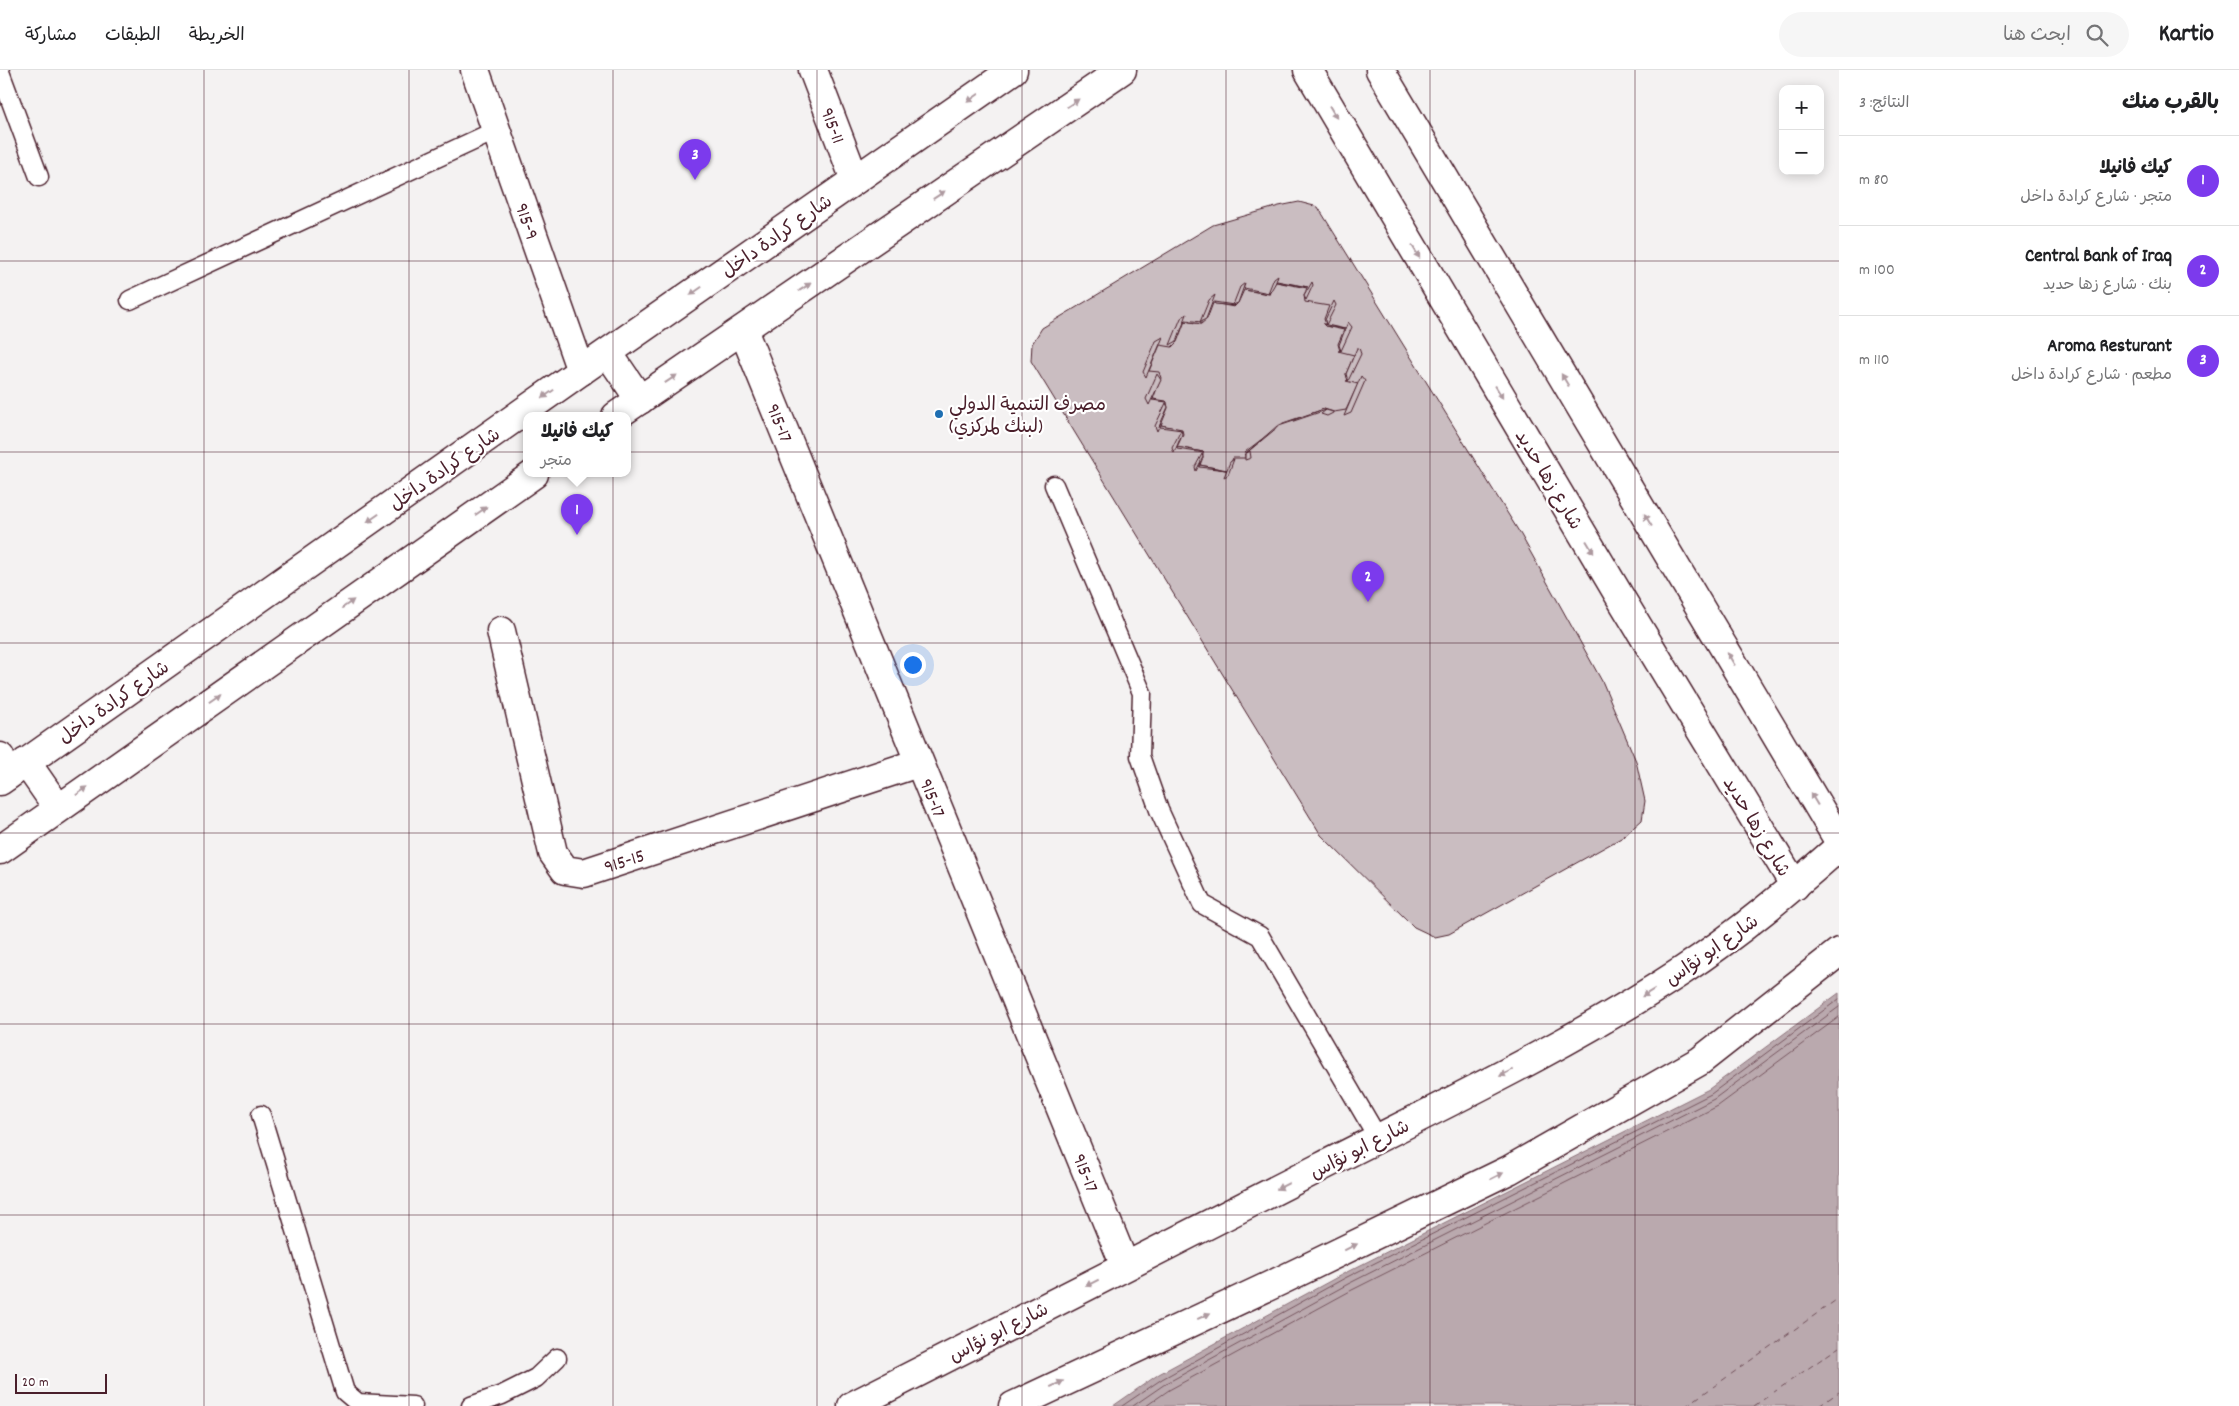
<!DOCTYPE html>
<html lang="ar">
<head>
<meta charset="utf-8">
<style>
  body { margin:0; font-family:Dekko,"Playpen Sans Arabic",sans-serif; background:#f6f6f6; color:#202124; direction:rtl }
  .controls { position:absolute; right:15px; top:15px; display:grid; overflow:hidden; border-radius:10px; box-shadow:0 2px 12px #0003 }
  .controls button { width:45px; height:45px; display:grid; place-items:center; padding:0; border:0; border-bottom:1px solid #e0e0e0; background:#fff; color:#202124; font:25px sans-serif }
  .scale { position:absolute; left:15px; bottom:12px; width:92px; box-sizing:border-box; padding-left:5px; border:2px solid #4a1f2b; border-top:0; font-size:14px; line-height:18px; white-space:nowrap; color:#4a1f2b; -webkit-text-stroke:4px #fff; paint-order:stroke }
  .you { position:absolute; left:912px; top:594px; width:18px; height:18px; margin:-12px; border:4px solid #fff; border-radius:50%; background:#1a73e8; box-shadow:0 0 0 8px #1a73e833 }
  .badge { display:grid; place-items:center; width:32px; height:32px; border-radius:50%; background:#7c3aed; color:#fff; font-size:16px; font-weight:700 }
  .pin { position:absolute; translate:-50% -41px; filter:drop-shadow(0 1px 2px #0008) }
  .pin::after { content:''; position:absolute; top:26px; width:18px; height:15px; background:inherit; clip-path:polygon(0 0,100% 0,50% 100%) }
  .popup { position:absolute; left:523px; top:342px; width:108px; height:65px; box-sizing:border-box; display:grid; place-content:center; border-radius:10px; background:#fff; filter:drop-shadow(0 1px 4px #0005); font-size:16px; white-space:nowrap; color:#757577 }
  .popup b { font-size:19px; color:#202124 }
  .popup::after { content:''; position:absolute; left:50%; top:100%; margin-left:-10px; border:10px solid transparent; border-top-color:#fff }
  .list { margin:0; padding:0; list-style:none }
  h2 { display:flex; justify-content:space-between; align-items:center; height:65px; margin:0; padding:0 20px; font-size:21px }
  h2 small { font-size:16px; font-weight:400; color:#757577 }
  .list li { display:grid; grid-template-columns:32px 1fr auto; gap:15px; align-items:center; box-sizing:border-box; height:90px; padding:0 20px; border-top:1px solid #e0e0e0 }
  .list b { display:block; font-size:19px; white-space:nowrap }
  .list p { margin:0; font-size:16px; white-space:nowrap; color:#757577 }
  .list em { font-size:16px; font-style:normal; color:#757577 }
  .icon { flex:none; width:28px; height:28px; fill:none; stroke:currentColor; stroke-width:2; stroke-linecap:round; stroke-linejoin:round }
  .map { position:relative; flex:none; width:1839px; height:1336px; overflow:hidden; direction:ltr }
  header { display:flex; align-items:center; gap:30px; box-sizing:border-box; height:70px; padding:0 25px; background:#fff; border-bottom:1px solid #e0e0e0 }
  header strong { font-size:24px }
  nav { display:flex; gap:28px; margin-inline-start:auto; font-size:18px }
  .search { width:350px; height:45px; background:#f6f6f6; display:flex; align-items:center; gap:12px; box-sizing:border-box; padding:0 18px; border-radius:28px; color:#757577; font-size:19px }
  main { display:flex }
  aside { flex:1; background:#fff }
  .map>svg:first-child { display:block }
  .water { fill:#baa9ae; stroke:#8d727a }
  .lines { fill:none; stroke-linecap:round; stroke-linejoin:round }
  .shore { stroke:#77565f; stroke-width:1 }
  .ferry { stroke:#714f59; stroke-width:1; stroke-dasharray:6 5; stroke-linecap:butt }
  .building { fill:#cabdc1; stroke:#4a1f2b }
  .service-casing { stroke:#4a1f2b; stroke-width:21 }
  .minor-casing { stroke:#4a1f2b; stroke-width:31 }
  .tertiary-casing { stroke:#4a1f2b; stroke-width:31 }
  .secondary-casing { stroke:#4a1f2b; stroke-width:31 }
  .primary-casing { stroke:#4a1f2b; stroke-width:31 }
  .service { stroke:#fff; stroke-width:18 }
  .minor { stroke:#fff; stroke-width:28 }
  .tertiary { stroke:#fff; stroke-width:28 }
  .secondary { stroke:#fff; stroke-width:28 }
  .primary { stroke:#fff; stroke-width:28 }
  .oneway { fill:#ae9aa0 }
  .grid { fill:none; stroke:#4a1f2b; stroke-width:1; stroke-opacity:0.55 }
  .poi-dot { fill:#1f6fb2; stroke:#fff; stroke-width:2 }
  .labels { text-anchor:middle; stroke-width:4.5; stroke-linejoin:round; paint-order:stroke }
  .street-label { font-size:19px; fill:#4a1f2b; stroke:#fff }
  .poi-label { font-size:19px; fill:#4a1f2b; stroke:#fff; text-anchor:start }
</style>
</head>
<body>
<header>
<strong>Kartio</strong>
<div class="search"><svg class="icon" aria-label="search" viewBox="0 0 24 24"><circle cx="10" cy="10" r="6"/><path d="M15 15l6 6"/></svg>ابحث هنا</div>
<nav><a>الخريطة</a><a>الطبقات</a><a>مشاركة</a></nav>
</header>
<main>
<aside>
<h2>بالقرب منك<small>النتائج: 3</small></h2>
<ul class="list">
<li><span class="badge">1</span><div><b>كيك فانيلا</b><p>متجر · شارع كرادة داخل</p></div><em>80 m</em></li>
<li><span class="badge">2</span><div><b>Central Bank of Iraq</b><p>بنك · شارع زها حديد</p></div><em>100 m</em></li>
<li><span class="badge">3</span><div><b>Aroma Resturant</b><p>مطعم · شارع كرادة داخل</p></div><em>110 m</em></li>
</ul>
</aside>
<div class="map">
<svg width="1839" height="1336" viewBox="0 0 1839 1336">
  <rect width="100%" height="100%" fill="#f4f2f2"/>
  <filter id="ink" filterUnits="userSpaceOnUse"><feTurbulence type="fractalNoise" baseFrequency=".02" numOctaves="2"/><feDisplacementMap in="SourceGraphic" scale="10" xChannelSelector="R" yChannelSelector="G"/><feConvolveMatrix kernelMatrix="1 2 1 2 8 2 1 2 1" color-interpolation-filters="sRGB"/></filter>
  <g filter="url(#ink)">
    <path class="water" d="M1839,923V1336H1113L1159,1304L1343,1204L1709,1019Z"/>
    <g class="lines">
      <g class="shore">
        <path d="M1122,1336L1162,1309L1345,1208L1711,1024L1839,929"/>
        <path d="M1133,1336L1165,1314L1348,1214L1714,1029L1839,937"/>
        <path d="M1146,1336L1169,1320L1352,1220L1718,1036L1839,947"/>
      </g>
      <g class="ferry">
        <path d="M1686,1336L1839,1228"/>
        <path d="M1754,1336L1839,1277"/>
        <path d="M1819,1336L1839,1322"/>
      </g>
    </g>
    <g class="building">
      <path d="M1299,132L1318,137L1521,465L1603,613L1636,691L1645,731L1642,750L1623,767L1449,864L1435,867L1414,857L1321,765L1031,291L1032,274L1042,258L1213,155L1279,136Z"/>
      <path d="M1278,205L1273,221L1268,223L1274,208Z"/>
      <path d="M1277,211L1308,217L1276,212Z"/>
      <path d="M1276,212L1307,218L1304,225L1305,232L1329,236L1324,249L1326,254H1323L1325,256L1344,260L1338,274L1340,281H1338L1354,285L1346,304L1348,310L1346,311L1358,314L1346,340L1334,342L1324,339L1283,353L1245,382V388H1233L1227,400L1200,395L1203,387V382L1177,377L1183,364L1182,360L1161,355L1168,338L1167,332L1153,329L1161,308L1159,302L1149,301L1160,275L1172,277L1177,272L1185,251L1201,254L1207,249L1213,233L1234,237L1238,233L1244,220L1269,224Z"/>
      <path d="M1312,212L1313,215L1306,230L1304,226Z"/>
      <path d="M1245,213L1238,233L1233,235L1240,217Z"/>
      <path d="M1244,218L1269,223L1270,224L1245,220Z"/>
      <path d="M1215,225L1206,249L1200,252L1209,230Z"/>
      <path d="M1334,231L1336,235L1326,255L1325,250Z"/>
      <path d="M1214,232L1234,235L1235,236L1215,234Z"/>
      <path d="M1187,244L1177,271L1170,275L1181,248Z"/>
      <path d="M1186,250L1201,252V254L1185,251Z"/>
      <path d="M1348,252L1352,257L1341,281L1339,275Z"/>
      <path d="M1323,254L1327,255L1345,259L1325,256Z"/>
      <path d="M1163,267L1146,307L1143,302L1156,271Z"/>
      <path d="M1357,278H1359L1361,284L1348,311L1346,304Z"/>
      <path d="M1157,304L1161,310L1149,335L1146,329Z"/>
      <path d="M1361,306L1365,311L1351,343L1344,346Z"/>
      <path d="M1153,329L1166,331L1167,332L1152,330Z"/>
      <path d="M1166,333L1168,337L1157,361L1155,356Z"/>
      <path d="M1324,339L1326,340L1279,356L1244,385L1277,356Z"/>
      <path d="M1326,340L1333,342V343L1327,346L1321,344Z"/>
      <path d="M1161,355L1182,359V360L1160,357Z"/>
      <path d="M1181,360L1182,364L1174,383L1172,378Z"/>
      <path d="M1177,377L1203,382L1204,383L1177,379Z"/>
      <path d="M1250,381L1251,388L1245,390V384Z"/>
      <path d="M1202,384L1203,387L1196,401L1195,397Z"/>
      <path d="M1234,389L1228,405L1224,407L1230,392Z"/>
      <path d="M1200,395L1225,400H1227L1199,397Z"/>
    </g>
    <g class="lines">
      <g class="service-casing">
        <g id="service">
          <path d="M0,2L39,107"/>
          <path d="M130,230L497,60"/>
          <path d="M1054,415L1142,623L1140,686L1159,740L1202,834L1260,866L1378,1068"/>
          <path d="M261,1045L345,1322L358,1333L413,1336"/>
          <path d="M471,1336L502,1325L536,1308L557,1288"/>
        </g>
      </g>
      <g class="minor-casing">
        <g id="minor">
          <path id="s1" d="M475,0L581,301"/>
          <path id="s2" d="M813,0L855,110"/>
          <path id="s3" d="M743,260L1125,1196"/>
          <path id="s4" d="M501,561L553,783L565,800L584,803L918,693"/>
          <path d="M0,687L7,706"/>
        </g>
      </g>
      <g class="tertiary-casing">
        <g id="tertiary">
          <path d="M1308,0L1623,532L1795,816"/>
          <path d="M1380,0L1839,771"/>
        </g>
      </g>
      <g class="secondary-casing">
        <g id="secondary">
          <path d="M608,283L640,330"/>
          <path d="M616,346L1122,0"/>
          <path d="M26,692L58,738"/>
          <path d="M0,711L581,301L1013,0"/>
          <path d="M0,780L534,404"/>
        </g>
      </g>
      <g class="primary-casing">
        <g id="primary">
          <path d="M852,1336C1008,1256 1164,1176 1321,1097C1443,1035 1568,976 1682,901C1738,864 1789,821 1839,777"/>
          <path d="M1013,1336L1282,1210L1509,1100L1700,991L1839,882"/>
        </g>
      </g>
      <use href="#service" class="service"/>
      <use href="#minor" class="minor"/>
      <use href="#tertiary" class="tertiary"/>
      <use href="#secondary" class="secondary"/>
      <use href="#primary" class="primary"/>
    </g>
    <defs><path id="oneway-solid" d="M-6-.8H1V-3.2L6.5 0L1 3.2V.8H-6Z" transform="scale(1.25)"/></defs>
    <g class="oneway">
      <use href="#oneway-solid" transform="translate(973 28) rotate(145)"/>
      <use href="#oneway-solid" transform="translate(1073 33) rotate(-34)"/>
      <use href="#oneway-solid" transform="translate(1333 42) rotate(59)"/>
      <use href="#oneway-solid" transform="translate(939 125) rotate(-34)"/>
      <use href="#oneway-solid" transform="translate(1416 182) rotate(59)"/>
      <use href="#oneway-solid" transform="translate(805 217) rotate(-34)"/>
      <use href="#oneway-solid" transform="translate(696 221) rotate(145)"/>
      <use href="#oneway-solid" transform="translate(671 309) rotate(-34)"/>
      <use href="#oneway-solid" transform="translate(1565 310) rotate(-121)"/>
      <use href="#oneway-solid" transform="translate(1499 322) rotate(59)"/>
      <use href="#oneway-solid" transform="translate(548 324) rotate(145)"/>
      <use href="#oneway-solid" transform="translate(481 441) rotate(-35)"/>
      <use href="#oneway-solid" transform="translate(373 448) rotate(145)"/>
      <use href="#oneway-solid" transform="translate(1648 450) rotate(-121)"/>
      <use href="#oneway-solid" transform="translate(1590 477) rotate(59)"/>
      <use href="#oneway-solid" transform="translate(348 534) rotate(-35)"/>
      <use href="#oneway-solid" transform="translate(1731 589) rotate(-121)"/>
      <use href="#oneway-solid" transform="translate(215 628) rotate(-35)"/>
      <use href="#oneway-solid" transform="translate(82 721) rotate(-35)"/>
      <use href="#oneway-solid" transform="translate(1814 729) rotate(-121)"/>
      <use href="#oneway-solid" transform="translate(1648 923) rotate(148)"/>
      <use href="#oneway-solid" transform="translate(1506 1003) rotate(153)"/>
      <use href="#oneway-solid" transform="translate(1497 1106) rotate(-26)"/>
      <use href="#oneway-solid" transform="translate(1283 1116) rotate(153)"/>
      <use href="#oneway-solid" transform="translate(1351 1177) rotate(-26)"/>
      <use href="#oneway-solid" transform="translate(1092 1213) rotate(153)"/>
      <use href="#oneway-solid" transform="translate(1204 1246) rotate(-25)"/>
      <use href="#oneway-solid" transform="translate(1057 1314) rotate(-25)"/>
    </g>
  </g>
  <path class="grid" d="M204,0V1336M409,0V1336M613,0V1336M817,0V1336M1022,0V1336M1226,0V1336M1430,0V1336M1635,0V1336M0,191H1839M0,382H1839M0,573H1839M0,763H1839M0,954H1839M0,1145H1839"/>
  <circle class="poi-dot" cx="939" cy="344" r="5"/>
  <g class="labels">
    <g class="street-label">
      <text dy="7" stroke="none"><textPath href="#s2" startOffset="59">915-11</textPath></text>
      <text dy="7" stroke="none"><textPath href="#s1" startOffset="160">915-9</textPath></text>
      <text transform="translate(776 165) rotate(-35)" y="7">شارع كرادة داخل</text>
      <text dy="7" stroke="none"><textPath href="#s3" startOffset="100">915-17</textPath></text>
      <text transform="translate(444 398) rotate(-35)" y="7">شارع كرادة داخل</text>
      <text transform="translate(1550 409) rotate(59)" y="7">شارع زها حديد</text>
      <text transform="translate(113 631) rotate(-35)" y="7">شارع كرادة داخل</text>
      <text dy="7" stroke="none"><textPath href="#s3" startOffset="505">915-17</textPath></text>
      <text transform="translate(1758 756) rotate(59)" y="7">شارع زها حديد</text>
      <text dy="7" stroke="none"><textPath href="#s4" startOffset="310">915-15</textPath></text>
      <text transform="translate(1711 879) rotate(-35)" y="7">شارع ابو نؤاس</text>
      <text transform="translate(1359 1078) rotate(-27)" y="7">شارع ابو نؤاس</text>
      <text dy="7" stroke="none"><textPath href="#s3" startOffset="910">915-17</textPath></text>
      <text transform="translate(998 1261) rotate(-27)" y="7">شارع ابو نؤاس</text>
    </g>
    <g class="poi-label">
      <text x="949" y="340">مصرف التنمية الدولي<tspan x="949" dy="22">(لبنك لمركزي)</tspan></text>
    </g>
  </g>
</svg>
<div class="controls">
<button>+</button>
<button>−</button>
</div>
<div class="scale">20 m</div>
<div class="you"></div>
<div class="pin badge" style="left:577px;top:465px">1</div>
<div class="popup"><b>كيك فانيلا</b>متجر</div>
<div class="pin badge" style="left:1368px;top:532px">2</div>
<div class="pin badge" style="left:695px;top:110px">3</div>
</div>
</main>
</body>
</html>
